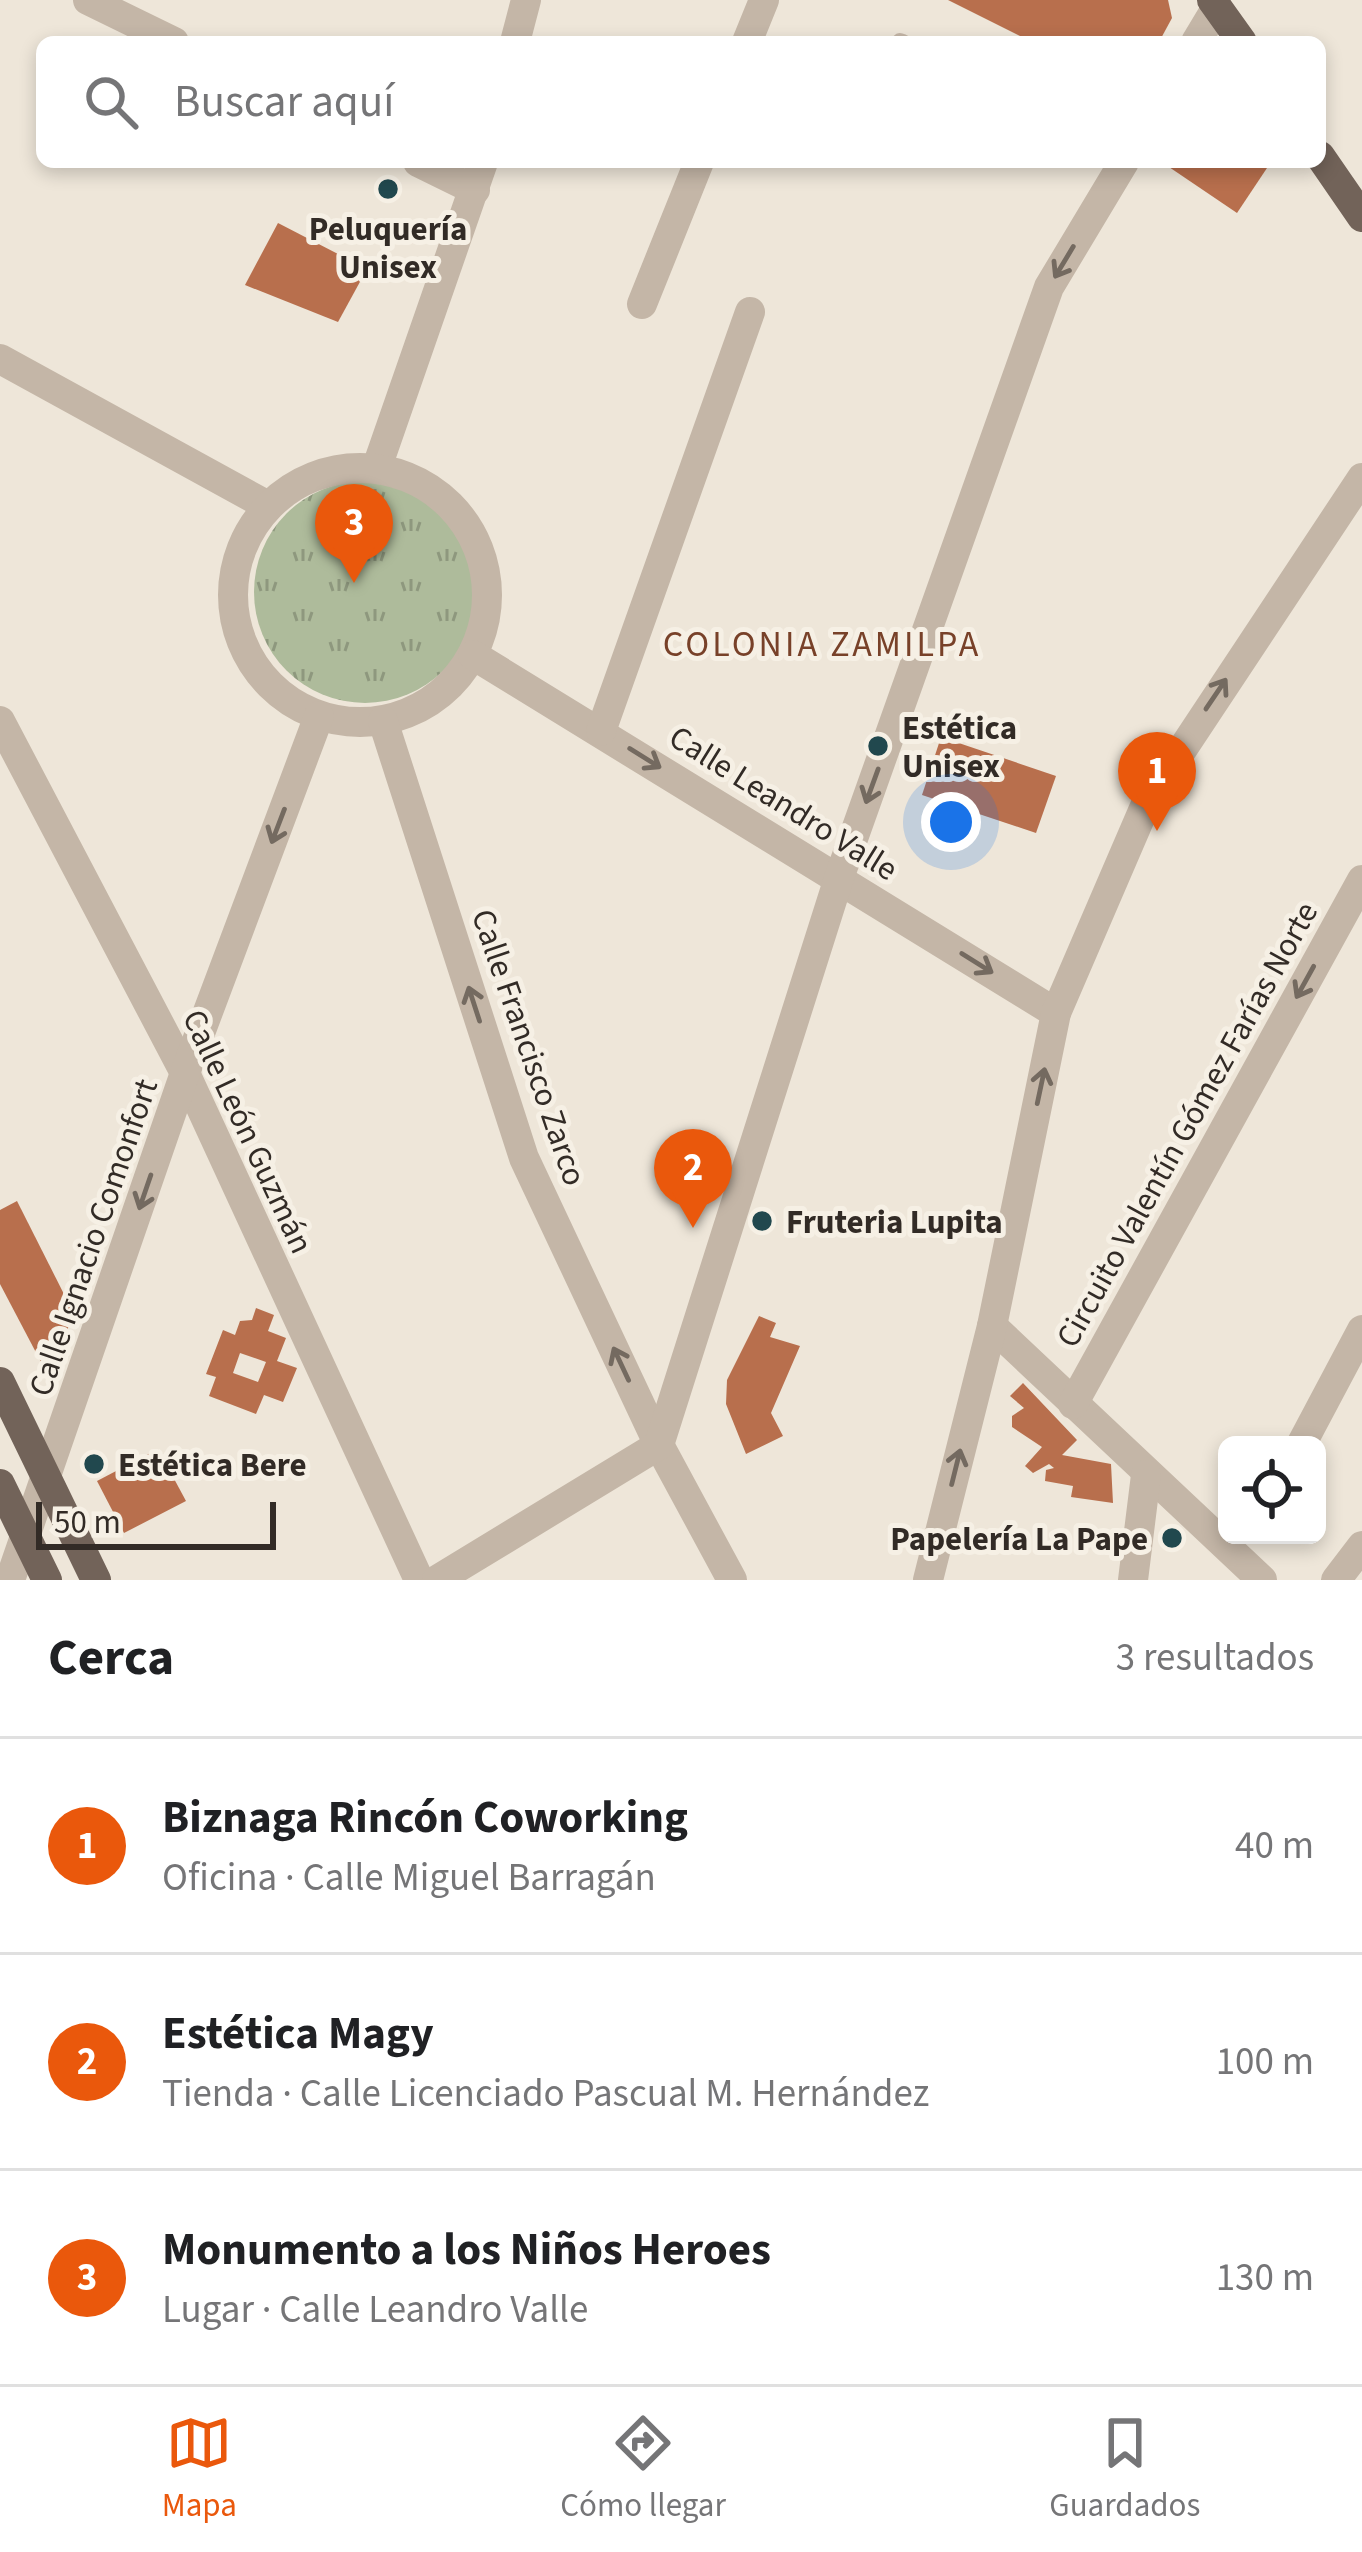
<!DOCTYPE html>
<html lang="es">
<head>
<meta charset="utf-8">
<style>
  body { margin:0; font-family:"Source Sans 3",sans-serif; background:#f2f2f2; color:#202124 }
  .controls { position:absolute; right:36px; bottom:36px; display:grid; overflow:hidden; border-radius:18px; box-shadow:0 6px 18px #0003 }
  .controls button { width:108px; height:108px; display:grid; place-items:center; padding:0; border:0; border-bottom:3px solid #e0e0e0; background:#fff; color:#202124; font:60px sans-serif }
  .scale { position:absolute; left:36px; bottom:30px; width:240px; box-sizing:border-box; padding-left:12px; border:6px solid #322b26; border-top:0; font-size:33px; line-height:42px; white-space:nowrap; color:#322b26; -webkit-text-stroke:9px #f6f0e5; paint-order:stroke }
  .you { position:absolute; left:951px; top:822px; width:42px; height:42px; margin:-30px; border:9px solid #fff; border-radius:50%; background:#1a73e8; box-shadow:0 0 0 18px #1a73e833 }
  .badge { display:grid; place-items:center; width:78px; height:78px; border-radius:50%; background:#ea580c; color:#fff; font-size:39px; font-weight:700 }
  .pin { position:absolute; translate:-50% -99px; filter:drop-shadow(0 3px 6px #0008) }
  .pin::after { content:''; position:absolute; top:63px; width:42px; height:36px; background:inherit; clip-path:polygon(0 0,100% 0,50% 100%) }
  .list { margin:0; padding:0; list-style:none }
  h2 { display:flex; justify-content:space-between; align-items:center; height:156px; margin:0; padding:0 48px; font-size:51px }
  h2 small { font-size:39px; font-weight:400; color:#757577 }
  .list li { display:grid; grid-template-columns:78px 1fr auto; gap:36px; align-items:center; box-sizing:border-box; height:216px; padding:0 48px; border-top:3px solid #e0e0e0 }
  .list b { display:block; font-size:45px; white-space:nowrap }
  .list p { margin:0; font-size:39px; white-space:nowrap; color:#757577 }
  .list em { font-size:39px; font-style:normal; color:#757577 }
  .icon { flex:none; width:66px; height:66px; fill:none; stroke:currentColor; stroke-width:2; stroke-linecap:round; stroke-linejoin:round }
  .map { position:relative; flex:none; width:1362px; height:1580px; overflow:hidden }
  .search { position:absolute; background:#fff; box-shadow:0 6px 18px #0003; left:36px; right:36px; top:36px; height:132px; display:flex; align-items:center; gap:30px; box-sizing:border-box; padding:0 42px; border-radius:18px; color:#757577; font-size:45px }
  .sheet { height:804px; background:#fff }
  nav { display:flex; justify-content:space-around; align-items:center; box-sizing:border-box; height:168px; border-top:3px solid #e0e0e0; background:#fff; font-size:33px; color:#757577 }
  nav a { display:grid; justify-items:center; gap:6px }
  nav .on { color:#ea580c }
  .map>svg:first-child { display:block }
  .park { fill:url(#park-tufts) }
  .building { fill:#b86f4d; fill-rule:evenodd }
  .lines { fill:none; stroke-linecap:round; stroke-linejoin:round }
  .service { stroke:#c4b6a7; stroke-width:16 }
  .minor { stroke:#c4b6a7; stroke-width:30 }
  .primary { stroke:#726359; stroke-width:30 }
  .oneway { stroke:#746a60 }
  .poi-dot { fill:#21484e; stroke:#f6f0e5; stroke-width:4.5 }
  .labels { text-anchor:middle; stroke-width:10; stroke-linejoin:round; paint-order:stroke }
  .poi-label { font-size:33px; font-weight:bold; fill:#322b26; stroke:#f6f0e5; text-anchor:start }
  .street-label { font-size:33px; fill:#322b26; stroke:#f6f0e5 }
  .neighbourhood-label { font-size:36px; letter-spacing:3px; fill:#784129; stroke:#f6f0e5 }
</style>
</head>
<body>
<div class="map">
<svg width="1362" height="1580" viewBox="0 0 1362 1580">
  <defs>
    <pattern id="park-tufts" width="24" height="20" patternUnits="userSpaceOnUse" patternTransform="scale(3)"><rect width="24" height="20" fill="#aebb9b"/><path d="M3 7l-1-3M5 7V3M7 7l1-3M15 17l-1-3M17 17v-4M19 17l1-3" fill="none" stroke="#8e987e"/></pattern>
  </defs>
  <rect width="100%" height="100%" fill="#eee6d9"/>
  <circle class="park" cx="365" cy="592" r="111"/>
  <g class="building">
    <path d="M948,0H1168L1172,18L1159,42H1032Z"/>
    <path d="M1173,162H1271L1237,213L1169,167Z"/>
    <path d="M278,223L367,269L338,322L245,285Z"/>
    <path d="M941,737L1056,776L1036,833L922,795Z"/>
    <path d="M17,1201L73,1312L57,1363L41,1362L0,1284V1210Z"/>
    <path d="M256,1308L274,1315L268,1331L286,1338L277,1361L297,1368L283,1402L264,1395L256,1414L209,1396L216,1377L206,1374L223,1330L235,1335L240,1321L252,1320ZM240,1353L266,1362L258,1382L233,1373Z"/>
    <path d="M759,1316L776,1323L770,1337L800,1346L771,1413L783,1436L746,1454L726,1404L727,1380Z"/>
    <path d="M1023,1383L1077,1440L1062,1455L1111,1464L1113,1503L1071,1497L1073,1486L1045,1481L1046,1470L1054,1468L1049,1464L1033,1473L1025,1466L1042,1447L1012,1427V1416L1024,1408L1010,1396Z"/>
    <path d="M158,1449L186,1501L124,1533L97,1481Z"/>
  </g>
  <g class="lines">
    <path class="service" d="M900,41L903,42"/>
    <g class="minor">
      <path d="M88,0L174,42"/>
      <path d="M515,42L526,0"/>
      <path d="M747,42L764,0"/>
      <path d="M1196,42L1217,7"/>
      <path d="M418,162L475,190"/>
      <path d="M642,304L699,162"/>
      <path d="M0,359L268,506"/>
      <path d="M377,467L483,162"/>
      <circle cx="360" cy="595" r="127"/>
      <path d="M473,655L1056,1013"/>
      <path d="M0,721L185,1073L419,1580"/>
      <path d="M383,721L524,1158L659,1445L732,1580"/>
      <path d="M601,731L750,312"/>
      <path d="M992,1326L1262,1580"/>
      <path d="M1073,1404L1362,880"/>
      <path d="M1301,1445L1362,1330"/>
      <path d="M10,1580L185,1073L319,716"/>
      <path d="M437,1580L659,1445L839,878L1049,287L1124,162"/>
      <path d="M928,1580L992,1326L1056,1013L1146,804L1362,478"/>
      <path d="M1133,1580L1146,1475"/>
      <path d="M1336,1580L1362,1546"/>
    </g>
    <g class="primary">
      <path d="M1212,0L1242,42"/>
      <path d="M1320,156L1362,217"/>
      <path d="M0,1382L96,1580"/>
      <path d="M0,1484L47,1580"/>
    </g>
  </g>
  <defs><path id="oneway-shaft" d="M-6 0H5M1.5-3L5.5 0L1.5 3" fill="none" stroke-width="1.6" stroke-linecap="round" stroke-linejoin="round" transform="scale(3)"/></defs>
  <g class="oneway">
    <use href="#oneway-shaft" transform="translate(1064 262) rotate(121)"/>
    <use href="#oneway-shaft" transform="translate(1216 694) rotate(-56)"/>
    <use href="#oneway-shaft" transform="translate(645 758) rotate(32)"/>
    <use href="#oneway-shaft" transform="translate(872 786) rotate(110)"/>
    <use href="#oneway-shaft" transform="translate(278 826) rotate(111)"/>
    <use href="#oneway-shaft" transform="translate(977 963) rotate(32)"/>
    <use href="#oneway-shaft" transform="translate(1305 982) rotate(119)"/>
    <use href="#oneway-shaft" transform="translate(474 1004) rotate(-108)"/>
    <use href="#oneway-shaft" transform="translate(1041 1086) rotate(-78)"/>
    <use href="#oneway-shaft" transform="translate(145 1192) rotate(109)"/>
    <use href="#oneway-shaft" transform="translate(621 1364) rotate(-115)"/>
    <use href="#oneway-shaft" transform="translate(956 1467) rotate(-76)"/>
  </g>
  <g class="poi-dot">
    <circle cx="388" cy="189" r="12"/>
    <circle cx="878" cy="746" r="12"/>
    <circle cx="762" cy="1221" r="12"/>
    <circle cx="94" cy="1464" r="12"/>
    <circle cx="1172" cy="1538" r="12"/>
  </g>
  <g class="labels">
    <g class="poi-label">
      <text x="388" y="240" text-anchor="middle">Peluquería<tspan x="388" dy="38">Unisex</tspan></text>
      <text x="902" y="739">Estética<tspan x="902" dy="38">Unisex</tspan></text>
      <text x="786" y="1233">Fruteria Lupita</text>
      <text x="118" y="1476">Estética Bere</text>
      <text x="1148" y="1550" text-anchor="end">Papelería La Pape</text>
    </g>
    <g class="street-label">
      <text transform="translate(784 802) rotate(32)" y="12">Calle Leandro Valle</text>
      <text transform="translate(530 1047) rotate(71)" y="12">Calle Francisco Zarco</text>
      <text transform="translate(1186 1124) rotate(-61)" y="12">Circuito Valentín Gómez Farías Norte</text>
      <text transform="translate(249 1131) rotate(65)" y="12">Calle León Guzmán</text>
      <text transform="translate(92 1237) rotate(-71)" y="12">Calle Ignacio Comonfort</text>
    </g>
    <g class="neighbourhood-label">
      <text x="822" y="656">COLONIA ZAMILPA</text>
    </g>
  </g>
</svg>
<div class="controls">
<button><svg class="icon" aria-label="locate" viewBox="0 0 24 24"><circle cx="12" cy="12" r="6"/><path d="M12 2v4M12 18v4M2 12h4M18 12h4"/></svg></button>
</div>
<div class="scale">50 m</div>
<div class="you"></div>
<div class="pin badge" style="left:1157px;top:831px">1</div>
<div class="pin badge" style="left:693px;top:1228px">2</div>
<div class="pin badge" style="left:354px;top:583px">3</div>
<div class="search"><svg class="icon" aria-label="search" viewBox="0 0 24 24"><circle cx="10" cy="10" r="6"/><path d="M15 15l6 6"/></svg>Buscar aquí</div>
</div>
<section class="sheet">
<h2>Cerca<small>3 resultados</small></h2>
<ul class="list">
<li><span class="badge">1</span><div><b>Biznaga Rincón Coworking</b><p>Oficina · Calle Miguel Barragán</p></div><em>40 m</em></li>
<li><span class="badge">2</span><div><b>Estética Magy</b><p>Tienda · Calle Licenciado Pascual M. Hernández</p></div><em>100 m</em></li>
<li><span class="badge">3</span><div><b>Monumento a los Niños Heroes</b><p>Lugar · Calle Leandro Valle</p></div><em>130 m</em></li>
</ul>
</section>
<nav>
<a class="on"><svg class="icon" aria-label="map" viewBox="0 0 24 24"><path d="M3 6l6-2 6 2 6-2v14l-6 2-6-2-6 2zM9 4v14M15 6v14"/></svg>Mapa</a>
<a><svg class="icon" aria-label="directions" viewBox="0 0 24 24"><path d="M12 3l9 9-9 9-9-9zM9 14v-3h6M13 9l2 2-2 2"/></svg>Cómo llegar</a>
<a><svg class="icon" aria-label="saved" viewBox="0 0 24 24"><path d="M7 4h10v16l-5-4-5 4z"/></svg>Guardados</a>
</nav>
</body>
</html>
